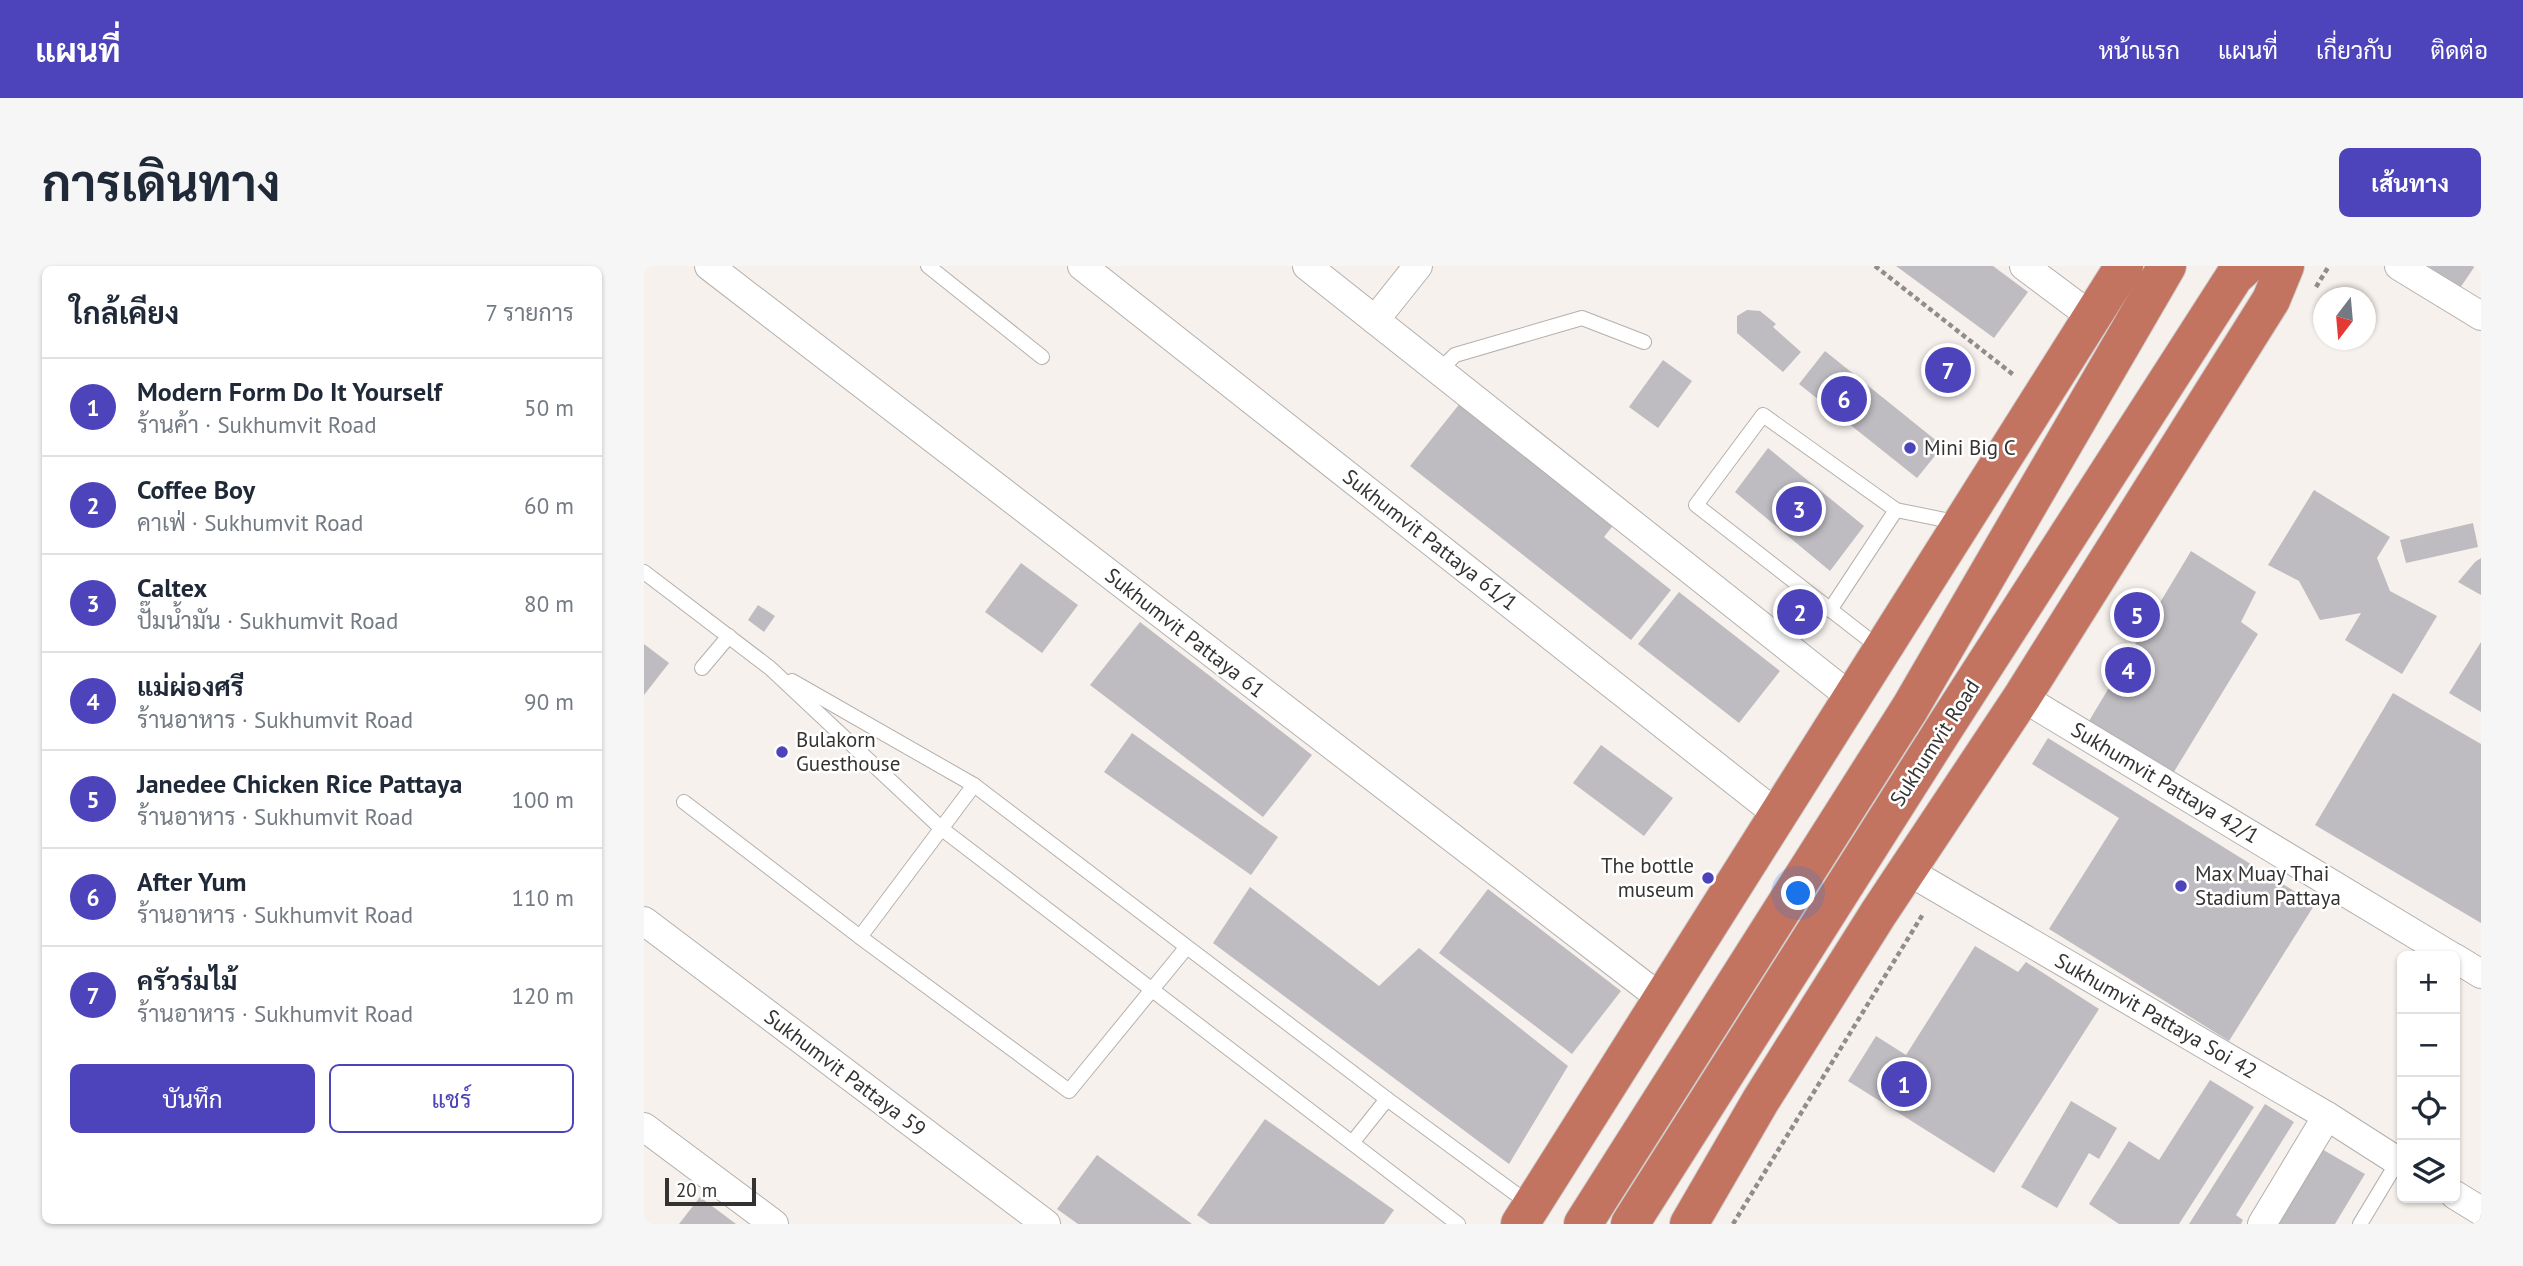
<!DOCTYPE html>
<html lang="th">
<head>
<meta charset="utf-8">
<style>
  body { margin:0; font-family:"PT Sans",Sarabun,sans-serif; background:#f6f6f7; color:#1f2937 }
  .controls { position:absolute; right:21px; bottom:21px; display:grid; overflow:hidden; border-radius:10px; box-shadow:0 2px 5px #0004 }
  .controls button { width:63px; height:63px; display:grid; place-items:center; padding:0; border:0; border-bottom:2px solid #e0e1e3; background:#fff; color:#1f2937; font:35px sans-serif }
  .compass { position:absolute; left:1669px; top:21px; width:63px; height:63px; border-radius:50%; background:#fff; box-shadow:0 2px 5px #0004; rotate:196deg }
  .scale { position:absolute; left:21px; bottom:18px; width:91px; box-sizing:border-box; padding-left:7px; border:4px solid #343331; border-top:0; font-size:19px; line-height:24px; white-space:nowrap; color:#343331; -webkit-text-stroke:5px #fff; paint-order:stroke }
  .you { position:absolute; left:1155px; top:628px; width:24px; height:24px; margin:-18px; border:5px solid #fff; border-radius:50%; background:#1a73e8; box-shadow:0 0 0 10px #1a73e833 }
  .badge { display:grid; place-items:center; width:46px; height:46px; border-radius:50%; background:#4d44bb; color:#fff; font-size:23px; font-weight:700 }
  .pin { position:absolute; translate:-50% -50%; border:4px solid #fff; box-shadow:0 2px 7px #0006 }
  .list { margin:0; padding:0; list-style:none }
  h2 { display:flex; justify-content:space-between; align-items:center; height:91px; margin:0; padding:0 28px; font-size:30px }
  h2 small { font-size:23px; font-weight:400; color:#747a83 }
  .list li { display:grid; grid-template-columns:46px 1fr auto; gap:21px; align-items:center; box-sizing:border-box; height:98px; padding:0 28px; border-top:2px solid #e0e1e3 }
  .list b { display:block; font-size:26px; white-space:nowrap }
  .list p { margin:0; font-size:23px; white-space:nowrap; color:#747a83 }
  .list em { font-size:23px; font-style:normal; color:#747a83 }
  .actions { display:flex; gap:14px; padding:21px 28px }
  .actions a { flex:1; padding:16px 0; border:2px solid #4d44bb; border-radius:10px; text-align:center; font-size:24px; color:#4d44bb }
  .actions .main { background:#4d44bb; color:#fff }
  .icon { flex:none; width:38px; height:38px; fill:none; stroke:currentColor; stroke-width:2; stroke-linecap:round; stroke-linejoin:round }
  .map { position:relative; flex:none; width:1837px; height:958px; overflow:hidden; border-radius:10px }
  header { display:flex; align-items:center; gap:42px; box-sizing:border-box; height:98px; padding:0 35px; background:#4d44bb; color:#fff }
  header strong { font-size:33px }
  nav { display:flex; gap:38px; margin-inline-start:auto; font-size:24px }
  .intro { display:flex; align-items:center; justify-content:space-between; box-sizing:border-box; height:168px; padding:0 42px }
  h1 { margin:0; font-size:49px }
  .button { padding:18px 32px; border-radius:10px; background:#4d44bb; color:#fff; font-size:24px; font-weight:700 }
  main { display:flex; gap:42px; padding:0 42px }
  aside { flex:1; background:#fff; border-radius:10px; box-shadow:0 2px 5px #0004 }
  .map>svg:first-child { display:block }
  .building { fill:#bebcc1 }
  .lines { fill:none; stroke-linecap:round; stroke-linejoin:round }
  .lane-casing { stroke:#b5b0ad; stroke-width:16 }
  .street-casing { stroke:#b5b0ad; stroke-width:30 }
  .highway-casing { stroke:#cecece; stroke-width:40 }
  .path { stroke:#908d8a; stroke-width:4.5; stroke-dasharray:5 3.5; stroke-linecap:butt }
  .lane { stroke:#fff; stroke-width:14 }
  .street { stroke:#fff; stroke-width:28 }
  .highway { stroke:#c37461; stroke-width:38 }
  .poi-dot { fill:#4d44bb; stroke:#fff; stroke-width:2.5 }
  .labels { text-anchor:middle; stroke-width:5; stroke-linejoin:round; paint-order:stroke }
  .poi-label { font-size:21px; fill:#343331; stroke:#fff; text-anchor:start }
  .street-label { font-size:21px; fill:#343331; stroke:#fff }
</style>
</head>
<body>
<header>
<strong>แผนที่</strong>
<nav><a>หน้าแรก</a><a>แผนที่</a><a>เกี่ยวกับ</a><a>ติดต่อ</a></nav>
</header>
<div class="intro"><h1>การเดินทาง</h1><a class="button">เส้นทาง</a></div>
<main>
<aside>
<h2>ใกล้เคียง<small>7 รายการ</small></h2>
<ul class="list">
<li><span class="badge">1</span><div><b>Modern Form Do It Yourself</b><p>ร้านค้า · Sukhumvit Road</p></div><em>50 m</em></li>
<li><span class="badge">2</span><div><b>Coffee Boy</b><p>คาเฟ่ · Sukhumvit Road</p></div><em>60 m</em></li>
<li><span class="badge">3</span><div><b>Caltex</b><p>ปั๊มน้ำมัน · Sukhumvit Road</p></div><em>80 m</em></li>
<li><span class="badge">4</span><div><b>แม่ผ่องศรี</b><p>ร้านอาหาร · Sukhumvit Road</p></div><em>90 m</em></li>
<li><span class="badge">5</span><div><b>Janedee Chicken Rice Pattaya</b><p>ร้านอาหาร · Sukhumvit Road</p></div><em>100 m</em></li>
<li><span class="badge">6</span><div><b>After Yum</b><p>ร้านอาหาร · Sukhumvit Road</p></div><em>110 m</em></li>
<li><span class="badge">7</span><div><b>ครัวร่มไม้</b><p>ร้านอาหาร · Sukhumvit Road</p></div><em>120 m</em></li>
</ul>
<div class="actions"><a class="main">บันทึก</a><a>แชร์</a></div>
</aside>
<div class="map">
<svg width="1837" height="958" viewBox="0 0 1837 958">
  <rect width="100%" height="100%" fill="#f6f1ed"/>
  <g class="building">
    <path d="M1252,0H1349L1384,26L1350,72Z"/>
    <path d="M1784,0H1831L1816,22Z"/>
    <path d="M1103,44L1116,45L1132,58L1129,61L1157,86L1139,106L1093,67V50Z"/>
    <path d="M1181,85L1299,180L1273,212L1155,118Z"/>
    <path d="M1019,94L1048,115L1014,162L985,141Z"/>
    <path d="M817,136L971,257L960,271L1027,324L987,374L766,200Z"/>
    <path d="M1124,182L1220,260L1186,305L1091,226Z"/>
    <path d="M1670,224L1746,271L1733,292L1746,325L1793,350L1758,408L1701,374L1717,347L1676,354L1655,315L1624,299Z"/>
    <path d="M1829,257L1834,281L1762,297L1756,274Z"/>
    <path d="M1547,285L1612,326L1597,356L1614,368L1528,509L1445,455Z"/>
    <path d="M1837,292V329L1814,316L1831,296Z"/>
    <path d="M377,297L434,339L398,387L341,346Z"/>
    <path d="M1035,326L1136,405L1095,457L994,378Z"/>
    <path d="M114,339L131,350L120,366L104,354Z"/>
    <path d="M496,356L668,489L619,551L446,419Z"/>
    <path d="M1837,376V446L1805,427Z"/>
    <path d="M0,378L25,397L0,429Z"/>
    <path d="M1749,427L1837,478V657L1671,559Z"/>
    <path d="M488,467L634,571L607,609L460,506Z"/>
    <path d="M1404,472L1671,638L1585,775L1405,663L1475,552L1388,498Z"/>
    <path d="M957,479L1029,532L1000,570L929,517Z"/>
    <path d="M606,621L735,720L775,682L924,800L865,898L569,677Z"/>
    <path d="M844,623L977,725L928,788L795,687Z"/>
    <path d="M1331,680L1374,706L1382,696L1455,743L1350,907L1204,815L1232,770L1262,789Z"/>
    <path d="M1566,814L1610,841L1535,958H1475L1445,938L1485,875L1515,894Z"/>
    <path d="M1427,835L1473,862L1455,893L1445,887L1413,942L1377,921Z"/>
    <path d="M1621,838L1650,856L1592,949L1599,954L1597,958H1545Z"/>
    <path d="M621,853L750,944L740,958H566L553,949Z"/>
    <path d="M1676,882L1721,908L1691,958H1631Z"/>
    <path d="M453,889L548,958H434L413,943Z"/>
    <path d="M56,931L92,958H35Z"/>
  </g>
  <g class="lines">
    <g class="lane-casing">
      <g id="lane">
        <path d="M284,0L398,91"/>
        <path d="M796,104L811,89L938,52L1000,76"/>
        <path d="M0,306L126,402L298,563L814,958"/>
        <path d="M1186,344L1252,244"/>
        <path d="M1237,383L1052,239L1119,149L1252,244L1316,257"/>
        <path d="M58,402L85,370"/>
        <path d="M148,415L330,519L743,833L887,939"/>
        <path d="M330,519L216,671L425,825L542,682"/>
        <path d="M40,536L216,671"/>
        <path d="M708,877L743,833"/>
        <path d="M1716,958L1754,895"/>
      </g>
    </g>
    <g class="street-casing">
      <g id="street">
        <path d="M65,0L1018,733"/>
        <path d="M438,0L1134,549"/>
        <path d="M663,0L1208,432"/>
        <path d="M1380,0L1448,51"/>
        <path d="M1755,0L1837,50"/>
        <path d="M731,54L774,0"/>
        <path d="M1378,431L1807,690"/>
        <path d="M1264,605L1683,850L1758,898"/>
        <path d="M0,655L402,958"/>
        <path d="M1811,692L1837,708"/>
        <path d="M0,861L130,958"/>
        <path d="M1811,929L1837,945"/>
        <path d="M1618,958L1683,850"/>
      </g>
    </g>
    <g class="highway-casing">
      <g id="highway">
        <path d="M876,958L1480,0"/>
        <path d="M939,958L1266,442L1523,0"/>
        <path d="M986,958L1301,461L1590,11L1602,0"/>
        <path d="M1045,958L1117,834L1234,648L1378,431L1627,34L1641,0"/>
      </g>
    </g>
    <g class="path">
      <path d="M1231,0L1371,110"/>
      <path d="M1672,21L1685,0"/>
      <path d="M1089,958L1279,648"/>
    </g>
    <use href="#lane" class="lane"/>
    <use href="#street" class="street"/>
    <use href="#highway" class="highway"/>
  </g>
  <g class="poi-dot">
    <circle cx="1266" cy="182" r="7"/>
    <circle cx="138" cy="486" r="7"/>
    <circle cx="1064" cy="612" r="7"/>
    <circle cx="1537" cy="620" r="7"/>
  </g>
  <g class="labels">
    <g class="poi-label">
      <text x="1280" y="189">Mini Big C</text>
      <text x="152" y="481">Bulakorn<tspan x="152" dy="24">Guesthouse</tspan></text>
      <text x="1050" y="607" text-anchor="end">The bottle<tspan x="1050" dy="24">museum</tspan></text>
      <text x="1551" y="615">Max Muay Thai<tspan x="1551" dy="24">Stadium Pattaya</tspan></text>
    </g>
    <g class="street-label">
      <text transform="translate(786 274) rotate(38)" y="7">Sukhumvit Pattaya 61/1</text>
      <text transform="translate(541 367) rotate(38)" y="7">Sukhumvit Pattaya 61</text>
      <text transform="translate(1291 477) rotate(-57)" y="7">Sukhumvit Road</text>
      <text transform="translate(1521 517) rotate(31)" y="7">Sukhumvit Pattaya 42/1</text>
      <text transform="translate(1512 750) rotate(30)" y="7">Sukhumvit Pattaya Soi 42</text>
      <text transform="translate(201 807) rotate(37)" y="7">Sukhumvit Pattaya 59</text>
    </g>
  </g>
</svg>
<div class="controls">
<button>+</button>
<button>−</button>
<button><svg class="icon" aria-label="locate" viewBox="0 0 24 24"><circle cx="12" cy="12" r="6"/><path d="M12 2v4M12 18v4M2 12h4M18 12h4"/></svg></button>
<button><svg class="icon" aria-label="layers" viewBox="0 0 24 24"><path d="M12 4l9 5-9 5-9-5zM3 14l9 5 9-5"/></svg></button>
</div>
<svg class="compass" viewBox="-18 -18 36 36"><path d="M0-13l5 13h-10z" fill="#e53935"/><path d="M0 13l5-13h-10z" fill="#747a83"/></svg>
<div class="scale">20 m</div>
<div class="you"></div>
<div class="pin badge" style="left:1260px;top:818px">1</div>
<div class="pin badge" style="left:1156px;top:346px">2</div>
<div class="pin badge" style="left:1155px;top:243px">3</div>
<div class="pin badge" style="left:1484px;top:404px">4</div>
<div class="pin badge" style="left:1493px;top:349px">5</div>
<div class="pin badge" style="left:1200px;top:133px">6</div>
<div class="pin badge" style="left:1304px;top:104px">7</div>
</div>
</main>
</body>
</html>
